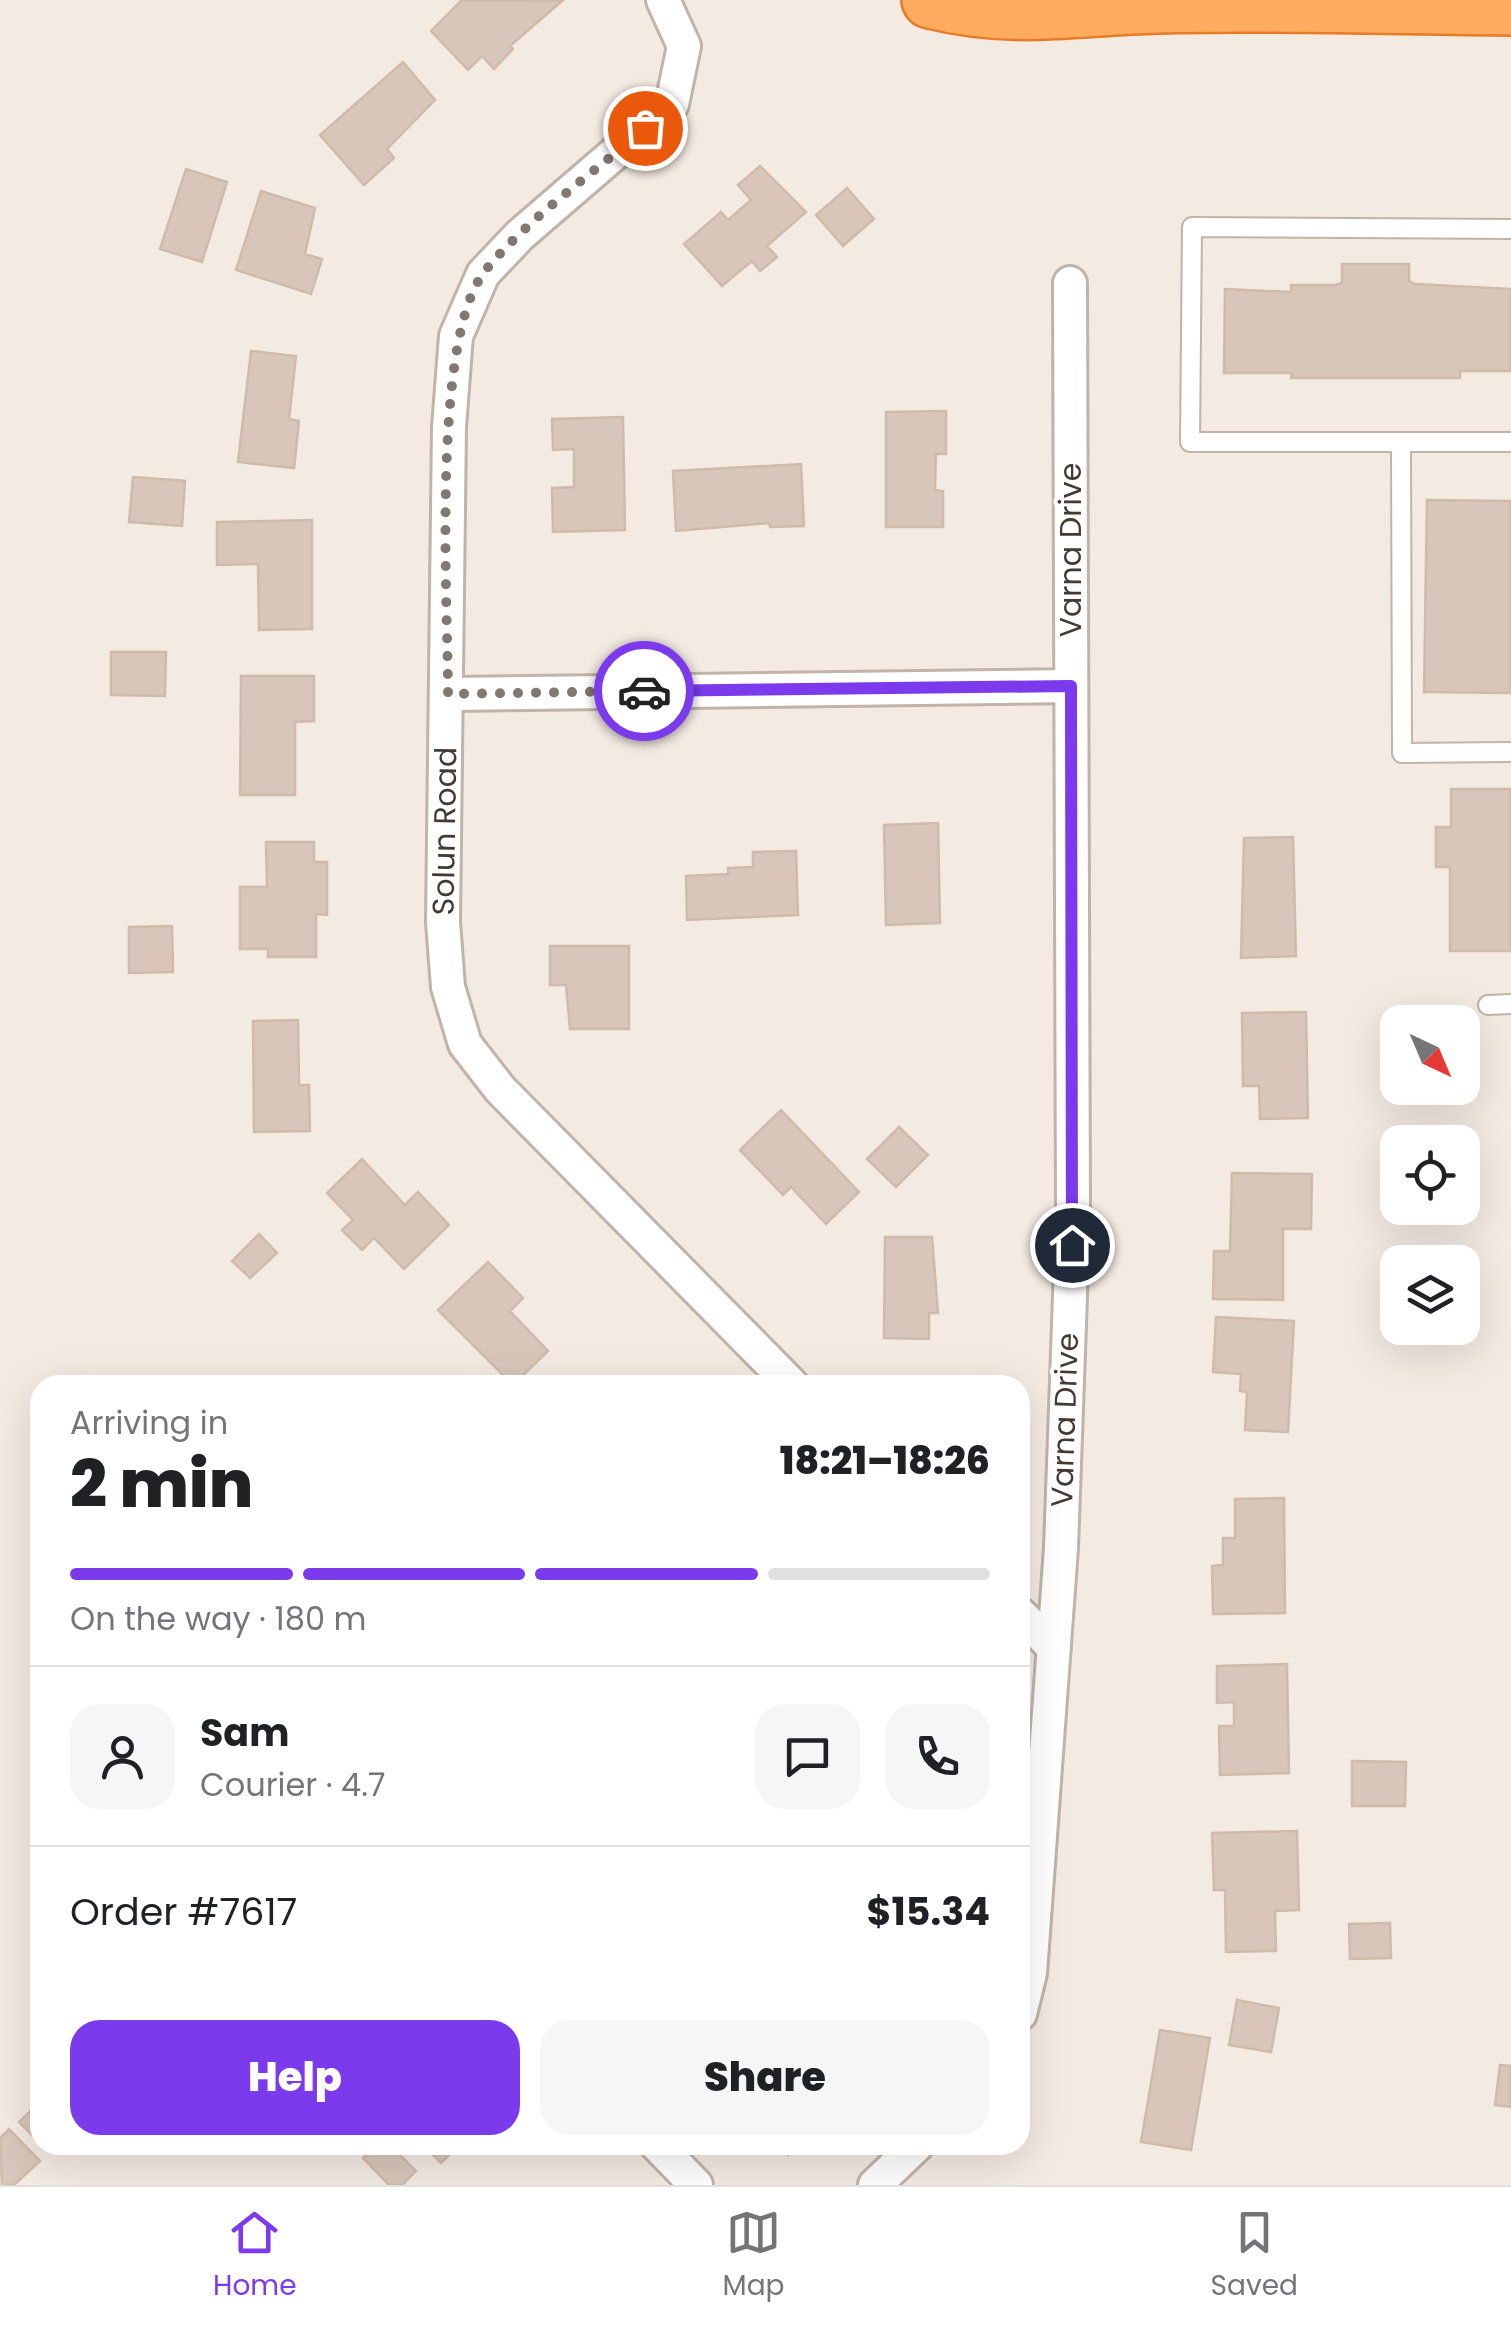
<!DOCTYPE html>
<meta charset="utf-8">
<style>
:root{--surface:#fff;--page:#f6f6f6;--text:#202124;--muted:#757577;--line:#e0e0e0;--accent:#7c3aed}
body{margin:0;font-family:Poppins,sans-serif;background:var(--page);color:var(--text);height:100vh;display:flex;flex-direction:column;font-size:38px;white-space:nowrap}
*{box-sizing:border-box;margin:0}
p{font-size:32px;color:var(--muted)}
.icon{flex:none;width:55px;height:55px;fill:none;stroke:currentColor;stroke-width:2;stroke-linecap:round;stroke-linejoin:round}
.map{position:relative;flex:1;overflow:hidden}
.panel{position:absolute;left:30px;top:1375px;width:1000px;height:780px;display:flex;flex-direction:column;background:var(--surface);border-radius:30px;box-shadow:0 10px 40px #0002}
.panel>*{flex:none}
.needle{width:65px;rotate:136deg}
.fabs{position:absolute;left:1380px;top:1005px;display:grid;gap:20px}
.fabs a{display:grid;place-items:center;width:100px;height:100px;border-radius:20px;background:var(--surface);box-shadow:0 10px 40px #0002;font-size:50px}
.pin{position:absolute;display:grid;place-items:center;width:85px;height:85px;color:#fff;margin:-42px;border:5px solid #fff;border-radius:50%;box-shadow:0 2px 10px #0007}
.courier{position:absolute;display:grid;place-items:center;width:100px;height:100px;margin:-50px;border:8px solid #7c3aed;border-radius:50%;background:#fff;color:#222;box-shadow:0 2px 12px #0007}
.headline em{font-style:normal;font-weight:800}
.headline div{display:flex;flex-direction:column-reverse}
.headline{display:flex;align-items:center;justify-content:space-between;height:170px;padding:0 40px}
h1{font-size:65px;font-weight:800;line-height:75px}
.bar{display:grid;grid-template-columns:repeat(4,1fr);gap:15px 10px;align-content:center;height:120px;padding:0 40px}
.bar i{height:12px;border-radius:8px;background:var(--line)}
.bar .current{background:var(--accent)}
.bar p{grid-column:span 4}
.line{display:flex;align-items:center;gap:25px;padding:0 40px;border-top:2px solid var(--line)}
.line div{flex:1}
.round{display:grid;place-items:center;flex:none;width:105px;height:105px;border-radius:30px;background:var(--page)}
.cta{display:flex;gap:20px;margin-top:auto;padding:20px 40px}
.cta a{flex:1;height:115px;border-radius:30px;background:var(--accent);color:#fff;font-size:40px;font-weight:800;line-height:115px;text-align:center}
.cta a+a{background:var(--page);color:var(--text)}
.dock{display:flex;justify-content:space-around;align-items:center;height:140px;border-top:2px solid var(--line);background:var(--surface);font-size:28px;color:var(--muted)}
.dock a{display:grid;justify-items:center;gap:5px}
.dock .current{color:var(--accent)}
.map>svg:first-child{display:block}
.building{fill:#d8c6ba;stroke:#d0baaa;stroke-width:2.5}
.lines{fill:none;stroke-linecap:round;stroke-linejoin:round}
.lane-casing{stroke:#c1b3a7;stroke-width:22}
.street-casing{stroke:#c1b3a7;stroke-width:38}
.highway-casing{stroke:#e87b26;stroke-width:60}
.lane{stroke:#fff;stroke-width:18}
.street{stroke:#fff;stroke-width:32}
.highway{stroke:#ffac61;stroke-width:55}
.done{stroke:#817870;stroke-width:10;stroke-dasharray:0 18}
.route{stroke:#7c3aed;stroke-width:12}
.labels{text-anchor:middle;stroke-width:8;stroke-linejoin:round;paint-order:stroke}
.street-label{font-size:30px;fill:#443a32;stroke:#fff}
</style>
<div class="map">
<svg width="1511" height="2185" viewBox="0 0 1511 2185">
<rect width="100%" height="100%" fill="#f3eae2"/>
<path class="building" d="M461,1V0L562,1L510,46L513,49L494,69L482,56L468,70L431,31Z
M403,62L435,100L387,149L394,158L364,185L320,135Z
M760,166L806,212L767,246L777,257L760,271L752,261L722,286L684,244L721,212L728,220L751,200L738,185Z
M186,169L227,182L202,262L160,249Z
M847,188L874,219L843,246L816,215Z
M261,191L315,208L305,254L322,259L311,294L236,270Z
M1342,264H1409V281L1415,284L1511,289V371H1460V378H1291L1292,373H1224L1225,289L1291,292V285H1335L1342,283Z
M251,351L296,356L289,419L299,421L294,468L238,462Z
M946,411V454H936L935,490L943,491V527H886V412Z
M623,417L625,530L553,532L552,488L574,487V449L553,450L552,419Z
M801,464L804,526L770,527L769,523L676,531L673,471Z
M133,477L185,481L182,526L129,522Z
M1427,500L1511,501V693L1424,692Z
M312,520V629L259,630L258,564L217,565V522Z
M111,652H166L165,696L111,695Z
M241,676H314V721L295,722V795H240Z
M1451,789H1511V951H1450V867H1436V827H1451Z
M938,823L940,923L886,925L884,825Z
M1293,837L1296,956L1241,958L1244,838Z
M266,842H314V862H327V915L316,914V957H268V949H240V887H267Z
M796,851L798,915L687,920L686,876L728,874V868L753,867V852Z
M172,926L173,972L129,973V927Z
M550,946H629V1029H570L566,985H550Z
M1306,1012L1308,1118L1260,1119L1259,1086H1243L1242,1013Z
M298,1020L299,1085H309L310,1131L254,1132L253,1021Z
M781,1110L859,1192L826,1224L791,1187L783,1195L740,1150Z
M899,1127L928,1155L896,1187L867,1159Z
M362,1159L405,1205L418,1192L449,1225L404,1269L374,1238L362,1250L342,1230L353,1220L327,1193Z
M1232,1173L1312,1174L1311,1229H1283V1300L1213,1299L1214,1251H1230Z
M259,1234L277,1253L250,1278L232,1261Z
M885,1237H932L938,1313H929V1339L884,1338Z
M488,1262L523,1298L510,1311L548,1351L513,1385L438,1310Z
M1216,1317L1294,1321L1288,1432L1245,1430L1247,1392L1240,1391L1241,1374L1213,1372Z
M1284,1498L1285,1613L1213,1614L1212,1566L1223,1565V1538H1235V1499Z
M1287,1664L1289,1773L1220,1775L1219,1726H1234V1702L1217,1703V1666Z
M1352,1761L1406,1762L1405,1806H1352Z
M1297,1831L1299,1910L1275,1911L1276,1951L1226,1952L1225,1890H1214L1212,1833Z
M1390,1923L1391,1958L1350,1959L1349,1924Z
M1237,2000L1279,2008L1271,2052L1229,2045Z
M1160,2030L1210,2038L1191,2150L1141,2142Z
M1500,2065L1511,2066V2107L1495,2105Z
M40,2102V2143L19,2122Z
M9,2129L40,2161L14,2185H2L0,2138Z
M376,2145H390L416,2171L402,2185H389L363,2158Z
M423,2145H459L441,2163Z
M779,2145H799L788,2155Z"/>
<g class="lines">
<defs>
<path id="lane" d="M1511,229L1192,227L1190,442H1511
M1401,444L1402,753L1511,752
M1488,1005L1511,1004"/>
<path id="street" d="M663,0L684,46L672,104L520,235L483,274L456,336L449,427L443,922L448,987L465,1044L500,1089L792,1385
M448,694L1071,686
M1020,1614L1054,1648
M1020,2014L1030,1973L1061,1548L1073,1212L1070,283
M657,2145L696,2185
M875,2185L917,2145"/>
<path id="highway" d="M930,0C1015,21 1074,7 1158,5C1275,2 1394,6 1511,7"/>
</defs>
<use href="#lane" class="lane-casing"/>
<use href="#street" class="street-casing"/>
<use href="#highway" class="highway-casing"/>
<use href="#lane" class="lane"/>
<use href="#street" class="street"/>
<use href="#highway" class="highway"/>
</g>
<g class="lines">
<path class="done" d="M644,691L448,694C448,601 431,339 485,271C529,217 593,174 645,128"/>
<path class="route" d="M644,691L1071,686L1072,1245"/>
</g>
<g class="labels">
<g class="street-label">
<text transform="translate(1071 550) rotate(-90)" y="10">Varna Drive</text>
<text transform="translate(445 831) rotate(-89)" y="10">Solun Road</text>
<text transform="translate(1065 1420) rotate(-88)" y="10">Varna Drive</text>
</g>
</g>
</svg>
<div class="fabs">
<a><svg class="needle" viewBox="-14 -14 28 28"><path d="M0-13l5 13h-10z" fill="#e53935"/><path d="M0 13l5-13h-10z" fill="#757577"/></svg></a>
<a><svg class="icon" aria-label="locate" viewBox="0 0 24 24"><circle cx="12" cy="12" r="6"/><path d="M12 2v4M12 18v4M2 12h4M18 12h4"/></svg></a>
<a><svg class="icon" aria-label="layers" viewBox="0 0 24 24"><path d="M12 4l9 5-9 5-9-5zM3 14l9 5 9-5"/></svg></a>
</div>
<div class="pin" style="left:645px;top:128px;background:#ea580c"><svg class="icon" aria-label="bag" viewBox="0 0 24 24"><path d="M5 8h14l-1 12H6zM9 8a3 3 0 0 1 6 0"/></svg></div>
<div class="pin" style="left:1072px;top:1245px;background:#1f2937"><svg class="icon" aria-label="home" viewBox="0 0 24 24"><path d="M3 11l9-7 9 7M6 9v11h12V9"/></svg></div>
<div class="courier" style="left:644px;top:691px"><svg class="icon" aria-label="car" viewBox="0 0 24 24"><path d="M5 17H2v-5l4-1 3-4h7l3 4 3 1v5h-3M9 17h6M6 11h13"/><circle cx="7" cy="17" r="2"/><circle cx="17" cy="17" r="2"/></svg></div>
<section class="panel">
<div class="headline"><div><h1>2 min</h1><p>Arriving in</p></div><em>18:21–18:26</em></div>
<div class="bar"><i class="current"></i><i class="current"></i><i class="current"></i><i></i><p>On the way · 180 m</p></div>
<div class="line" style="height:180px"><a class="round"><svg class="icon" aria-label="person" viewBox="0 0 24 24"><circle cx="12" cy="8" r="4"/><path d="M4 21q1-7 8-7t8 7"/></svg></a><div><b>Sam</b><p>Courier · 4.7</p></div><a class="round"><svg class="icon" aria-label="chat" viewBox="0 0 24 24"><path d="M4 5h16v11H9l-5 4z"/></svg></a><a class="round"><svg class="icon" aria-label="phone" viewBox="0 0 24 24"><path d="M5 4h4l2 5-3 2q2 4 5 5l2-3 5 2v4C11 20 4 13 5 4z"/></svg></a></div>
<div class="line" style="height:130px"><div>Order #7617</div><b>$15.34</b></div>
<div class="cta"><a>Help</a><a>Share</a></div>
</section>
</div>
<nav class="dock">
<a class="current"><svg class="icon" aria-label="home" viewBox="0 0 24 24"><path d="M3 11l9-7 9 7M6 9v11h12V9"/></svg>Home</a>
<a><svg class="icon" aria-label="map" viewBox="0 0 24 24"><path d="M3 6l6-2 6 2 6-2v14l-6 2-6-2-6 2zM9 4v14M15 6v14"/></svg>Map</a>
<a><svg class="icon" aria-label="saved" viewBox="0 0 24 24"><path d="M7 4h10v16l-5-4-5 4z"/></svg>Saved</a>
</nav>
